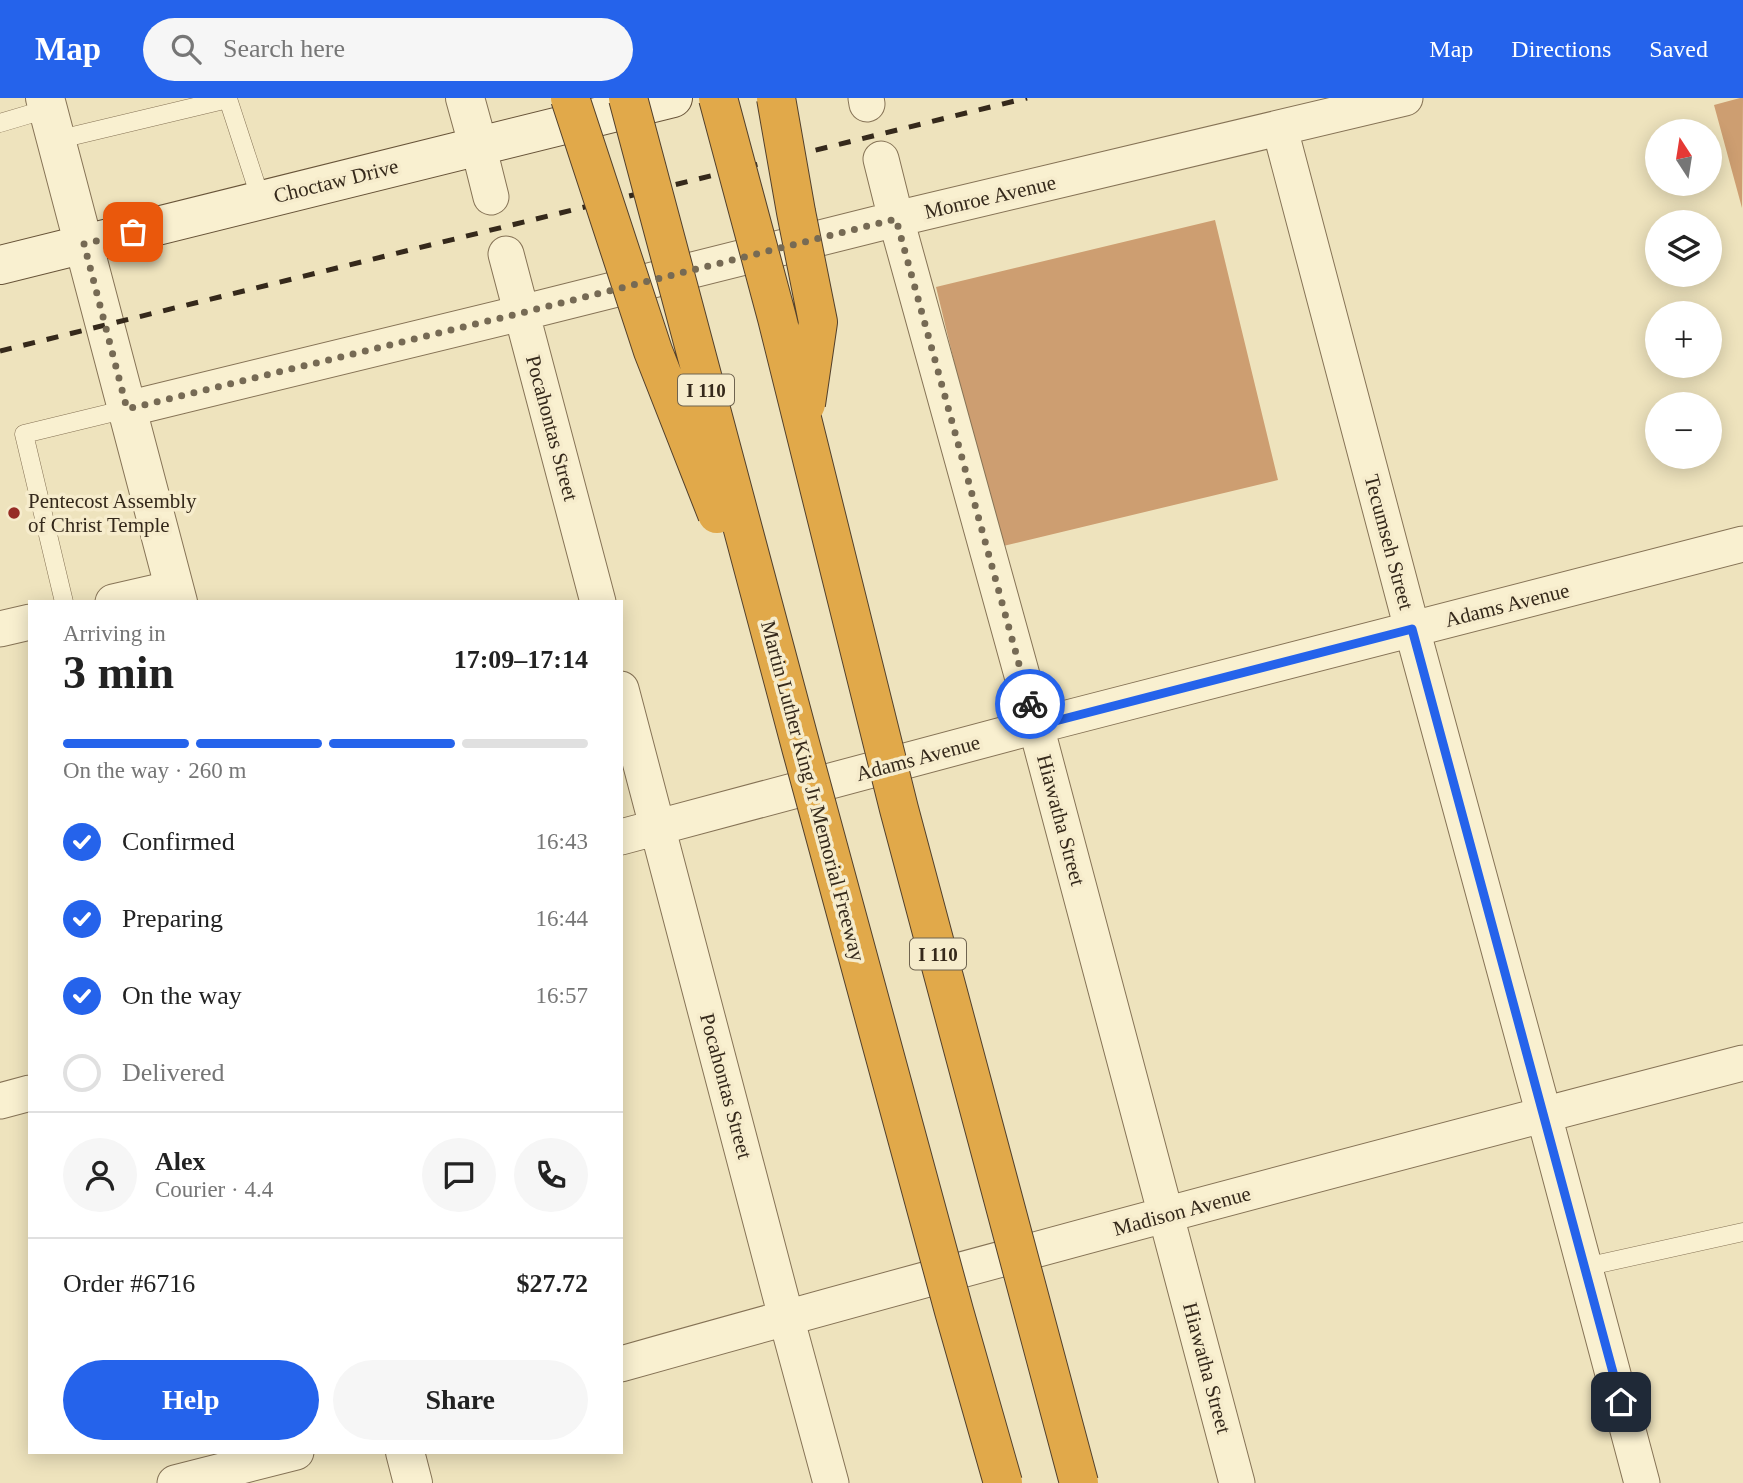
<!DOCTYPE html>
<meta charset="utf-8">
<style>
:root{--surface:#fff;--page:#f6f6f6;--text:#222;--muted:#767676;--line:#e0e0e0;--accent:#2563eb}
body{margin:0;font-family:"Times New Roman",serif;background:var(--page);color:var(--text);height:100vh;display:flex;flex-direction:column;font-size:26px;white-space:nowrap}
*{box-sizing:border-box;margin:0}
p{font-size:23px;color:var(--muted)}
.icon{flex:none;width:38px;height:38px;fill:none;stroke:currentColor;stroke-width:2;stroke-linecap:round;stroke-linejoin:round}
.map{position:relative;flex:1;overflow:hidden}
.details{position:absolute;left:28px;top:502px;width:595px;height:854px;display:flex;flex-direction:column;background:var(--surface);border-radius:0px;box-shadow:0 4px 18px #0003}
.details>*{flex:none}
.needle{width:46px;rotate:348deg}
.tools{position:absolute;left:1645px;top:21px;display:grid;gap:14px}
.tools a{display:grid;place-items:center;width:77px;height:77px;border-radius:50%;background:var(--surface);box-shadow:0 4px 18px #0003;font-size:35px}
.pin{position:absolute;display:grid;place-items:center;width:60px;height:60px;color:#fff;margin:-30px;border-radius:14px;box-shadow:0 4px 10px #0006}
.courier{position:absolute;display:grid;place-items:center;width:70px;height:70px;margin:-35px;border:5px solid #2563eb;border-radius:50%;background:#fff;color:#222;box-shadow:0 2px 9px #0007}
.head em{font-style:normal;font-weight:700}
.head div{display:flex;flex-direction:column-reverse}
.head{display:flex;align-items:center;justify-content:space-between;height:119px;padding:0 35px}
h1{font-size:46px;font-weight:700;line-height:52px}
.bar{display:grid;grid-template-columns:repeat(4,1fr);gap:10px 7px;align-content:center;height:84px;padding:0 35px}
.bar i{height:9px;border-radius:5px;background:var(--line)}
.bar .current{background:var(--accent)}
.bar p{grid-column:span 4}
.line{display:flex;align-items:center;gap:18px;padding:0 35px;border-top:2px solid var(--line)}
.line div{flex:1}
.round{display:grid;place-items:center;flex:none;width:74px;height:74px;border-radius:37px;background:var(--page)}
ol{padding:0 35px;list-style:none}
li{display:flex;align-items:center;gap:21px;height:77px}
li p{margin-inline-start:auto}
li .icon{padding:7px;border-radius:50%;background:var(--accent);color:#fff;stroke-width:4}
li:last-child{color:var(--muted)}
li i{width:38px;height:38px;border:4px solid var(--line);border-radius:50%}
.button{display:flex;gap:14px;margin-top:auto;padding:14px 35px}
.button a{flex:1;height:80px;border-radius:42px;background:var(--accent);color:#fff;font-size:28px;font-weight:700;line-height:80px;text-align:center}
.button a+a{background:var(--page);color:var(--text)}
header{display:flex;align-items:center;gap:42px;box-sizing:border-box;height:98px;padding:0 35px;background:var(--accent);color:#fff}
header strong{font-size:33px}
nav{display:flex;gap:38px;margin-inline-start:auto;font-size:24px}
.search{width:490px;height:63px;background:var(--page);display:flex;align-items:center;gap:18px;box-sizing:border-box;padding:0 24px;border-radius:38px;color:var(--muted);font-size:26px}
.map>svg:first-child{display:block}
.building{fill:#cd9e71}
.lines{fill:none;stroke-linecap:round;stroke-linejoin:round}
.service-casing{stroke:#867356;stroke-width:19}
.minor-casing{stroke:#867356;stroke-width:37}
.tertiary-casing{stroke:#867356;stroke-width:40}
.secondary-casing{stroke:#685439;stroke-width:40}
.service{stroke:#f9f0d0;stroke-width:18}
.minor{stroke:#f9f0d0;stroke-width:35}
.tertiary{stroke:#f9f0d0;stroke-width:38}
.secondary{stroke:#f9f0d0;stroke-width:38}
.rail{stroke:#35291b;stroke-width:5;stroke-dasharray:12 12;stroke-linecap:butt}
.motorway-bridge-casing{stroke:#53402b;stroke-width:40;stroke-linecap:butt}
.motorway-bridge{stroke:#e1a94a;stroke-width:38}
.done{stroke:#766a54;stroke-width:7;stroke-dasharray:0 12.6}
.route{stroke:#2563eb;stroke-width:9}
.poi-dot{fill:#962c25;stroke:#f6eccc;stroke-width:2.5}
.labels{text-anchor:middle;stroke-width:7;stroke-linejoin:round;paint-order:stroke}
.shield{fill:#f6eccc;stroke:#6f6450;stroke-width:2}
.shield-label{font-size:19px;font-weight:bold;fill:#35291b}
.street-label{font-size:21px;fill:#35291b;stroke:#f6eccc}
.poi-label{font-size:21px;fill:#35291b;stroke:#f6eccc;text-anchor:start}
</style>
<header>
<strong>Map</strong>
<div class="search"><svg class="icon" aria-label="search" viewBox="0 0 24 24"><circle cx="10" cy="10" r="6"/><path d="M15 15l6 6"/></svg>Search here</div>
<nav><a>Map</a><a>Directions</a><a>Saved</a></nav>
</header>
<div class="map">
<svg width="1743" height="1385" viewBox="0 0 1743 1385">
<rect width="100%" height="100%" fill="#eee3bd"/>
<path class="building" d="M1740,0H1743L1742,110L1714,7Z
M1215,122L1278,382L999,449L936,189Z"/>
<g class="lines">
<defs>
<path id="service" d="M0,25L47,11
M56,42L228,1L261,102
M64,504L24,336L127,311
M1585,1169L1743,1134"/>
<path id="minor" d="M866,0L867,6
M1280,31L1412,531L1544,1017L1642,1385
M478,47L491,99
M881,61L896,121L1036,628L1237,1385
M506,156L598,504
M127,311L521,215L896,121L1405,0
M113,504L174,490
M0,531L30,524
M621,591L786,1219L831,1385
M621,739L1036,628L1743,446
M0,1003L30,995
M621,1266C994,1161 1368,1062 1743,965
M175,1385L296,1354"/>
<path id="tertiary" d="M45,0L178,504
M465,0L478,47
M405,1354L413,1385"/>
<path id="secondary" d="M0,167L673,0"/>
</defs>
<use href="#service" class="service-casing"/>
<use href="#minor" class="minor-casing"/>
<use href="#tertiary" class="tertiary-casing"/>
<use href="#secondary" class="secondary-casing"/>
<use href="#service" class="service"/>
<use href="#minor" class="minor"/>
<use href="#tertiary" class="tertiary"/>
<use href="#secondary" class="secondary"/>
<path class="rail" d="M0,253L1027,0"/>
<defs>
<path id="motorway-bridge" d="M570,0L653,253L717,416
M628,0L801,649L954,1213L1003,1385
M718,0L777,220L899,711L1079,1385
M776,0L796,114L818,224L806,306"/>
</defs>
<use href="#motorway-bridge" class="motorway-bridge-casing"/>
<use href="#motorway-bridge" class="motorway-bridge"/>
</g>
<g class="lines">
<path class="done" d="M133,134L84,146L127,311L521,215L896,121L1030,606"/>
<path class="route" d="M1030,606L1036,628L1412,531L1621,1304"/>
</g>
<circle class="poi-dot" cx="14" cy="415" r="7"/>
<g class="labels">
<g class="shield">
<rect x="678" y="276.5" width="56" height="31" rx="5"/>
<rect x="910" y="840.5" width="56" height="31" rx="5"/>
</g>
<g class="shield-label">
<text x="706" y="299">I 110</text>
<text x="938" y="863">I 110</text>
</g>
<g class="street-label">
<text transform="translate(336 83) rotate(-14)" y="7">Choctaw Drive</text>
<text transform="translate(990 99) rotate(-13)" y="7">Monroe Avenue</text>
<text transform="translate(552 330) rotate(75)" y="7">Pocahontas Street</text>
<text transform="translate(1389 444) rotate(75)" y="7">Tecumseh Street</text>
<text transform="translate(1507 507) rotate(-14)" y="7">Adams Avenue</text>
<text transform="translate(918 660) rotate(-15)" y="7">Adams Avenue</text>
<text transform="translate(813 693) rotate(75)" y="7">Martin Luther King Jr Memorial Freeway</text>
<text transform="translate(1061 722) rotate(75)" y="7">Hiawatha Street</text>
<text transform="translate(726 988) rotate(75)" y="7">Pocahontas Street</text>
<text transform="translate(1182 1113) rotate(-15)" y="7">Madison Avenue</text>
<text transform="translate(1207 1270) rotate(75)" y="7">Hiawatha Street</text>
</g>
<g class="poi-label">
<text x="28" y="410">Pentecost Assembly<tspan x="28" dy="24">of Christ Temple</tspan></text>
</g>
</g>
</svg>
<div class="tools">
<a><svg class="needle" viewBox="-14 -14 28 28"><path d="M0-13l5 13h-10z" fill="#e53935"/><path d="M0 13l5-13h-10z" fill="#767676"/></svg></a>
<a><svg class="icon" aria-label="layers" viewBox="0 0 24 24"><path d="M12 4l9 5-9 5-9-5zM3 14l9 5 9-5"/></svg></a>
<a>+</a>
<a>−</a>
</div>
<div class="pin" style="left:133px;top:134px;background:#ea580c"><svg class="icon" aria-label="bag" viewBox="0 0 24 24"><path d="M5 8h14l-1 12H6zM9 8a3 3 0 0 1 6 0"/></svg></div>
<div class="pin" style="left:1621px;top:1304px;background:#1f2937"><svg class="icon" aria-label="home" viewBox="0 0 24 24"><path d="M3 11l9-7 9 7M6 9v11h12V9"/></svg></div>
<div class="courier" style="left:1030px;top:606px"><svg class="icon" aria-label="bike" viewBox="0 0 24 24"><circle cx="6" cy="16" r="4"/><circle cx="18" cy="16" r="4"/><path d="M6 16l4-8h5l3 8M10 8l3 8H6M13 5h3"/></svg></div>
<section class="details">
<div class="head"><div><h1>3 min</h1><p>Arriving in</p></div><em>17:09–17:14</em></div>
<div class="bar"><i class="current"></i><i class="current"></i><i class="current"></i><i></i><p>On the way · 260 m</p></div>
<ol>
<li><svg class="icon" aria-label="check" viewBox="0 0 24 24"><path d="M5 12l5 5 9-10"/></svg>Confirmed<p>16:43</p></li>
<li><svg class="icon" aria-label="check" viewBox="0 0 24 24"><path d="M5 12l5 5 9-10"/></svg>Preparing<p>16:44</p></li>
<li><svg class="icon" aria-label="check" viewBox="0 0 24 24"><path d="M5 12l5 5 9-10"/></svg>On the way<p>16:57</p></li>
<li><i></i>Delivered</li>
</ol>
<div class="line" style="height:126px"><a class="round"><svg class="icon" aria-label="person" viewBox="0 0 24 24"><circle cx="12" cy="8" r="4"/><path d="M4 21q1-7 8-7t8 7"/></svg></a><div><b>Alex</b><p>Courier · 4.4</p></div><a class="round"><svg class="icon" aria-label="chat" viewBox="0 0 24 24"><path d="M4 5h16v11H9l-5 4z"/></svg></a><a class="round"><svg class="icon" aria-label="phone" viewBox="0 0 24 24"><path d="M5 4h4l2 5-3 2q2 4 5 5l2-3 5 2v4C11 20 4 13 5 4z"/></svg></a></div>
<div class="line" style="height:91px"><div>Order #6716</div><b>$27.72</b></div>
<div class="button"><a>Help</a><a>Share</a></div>
</section>
</div>
